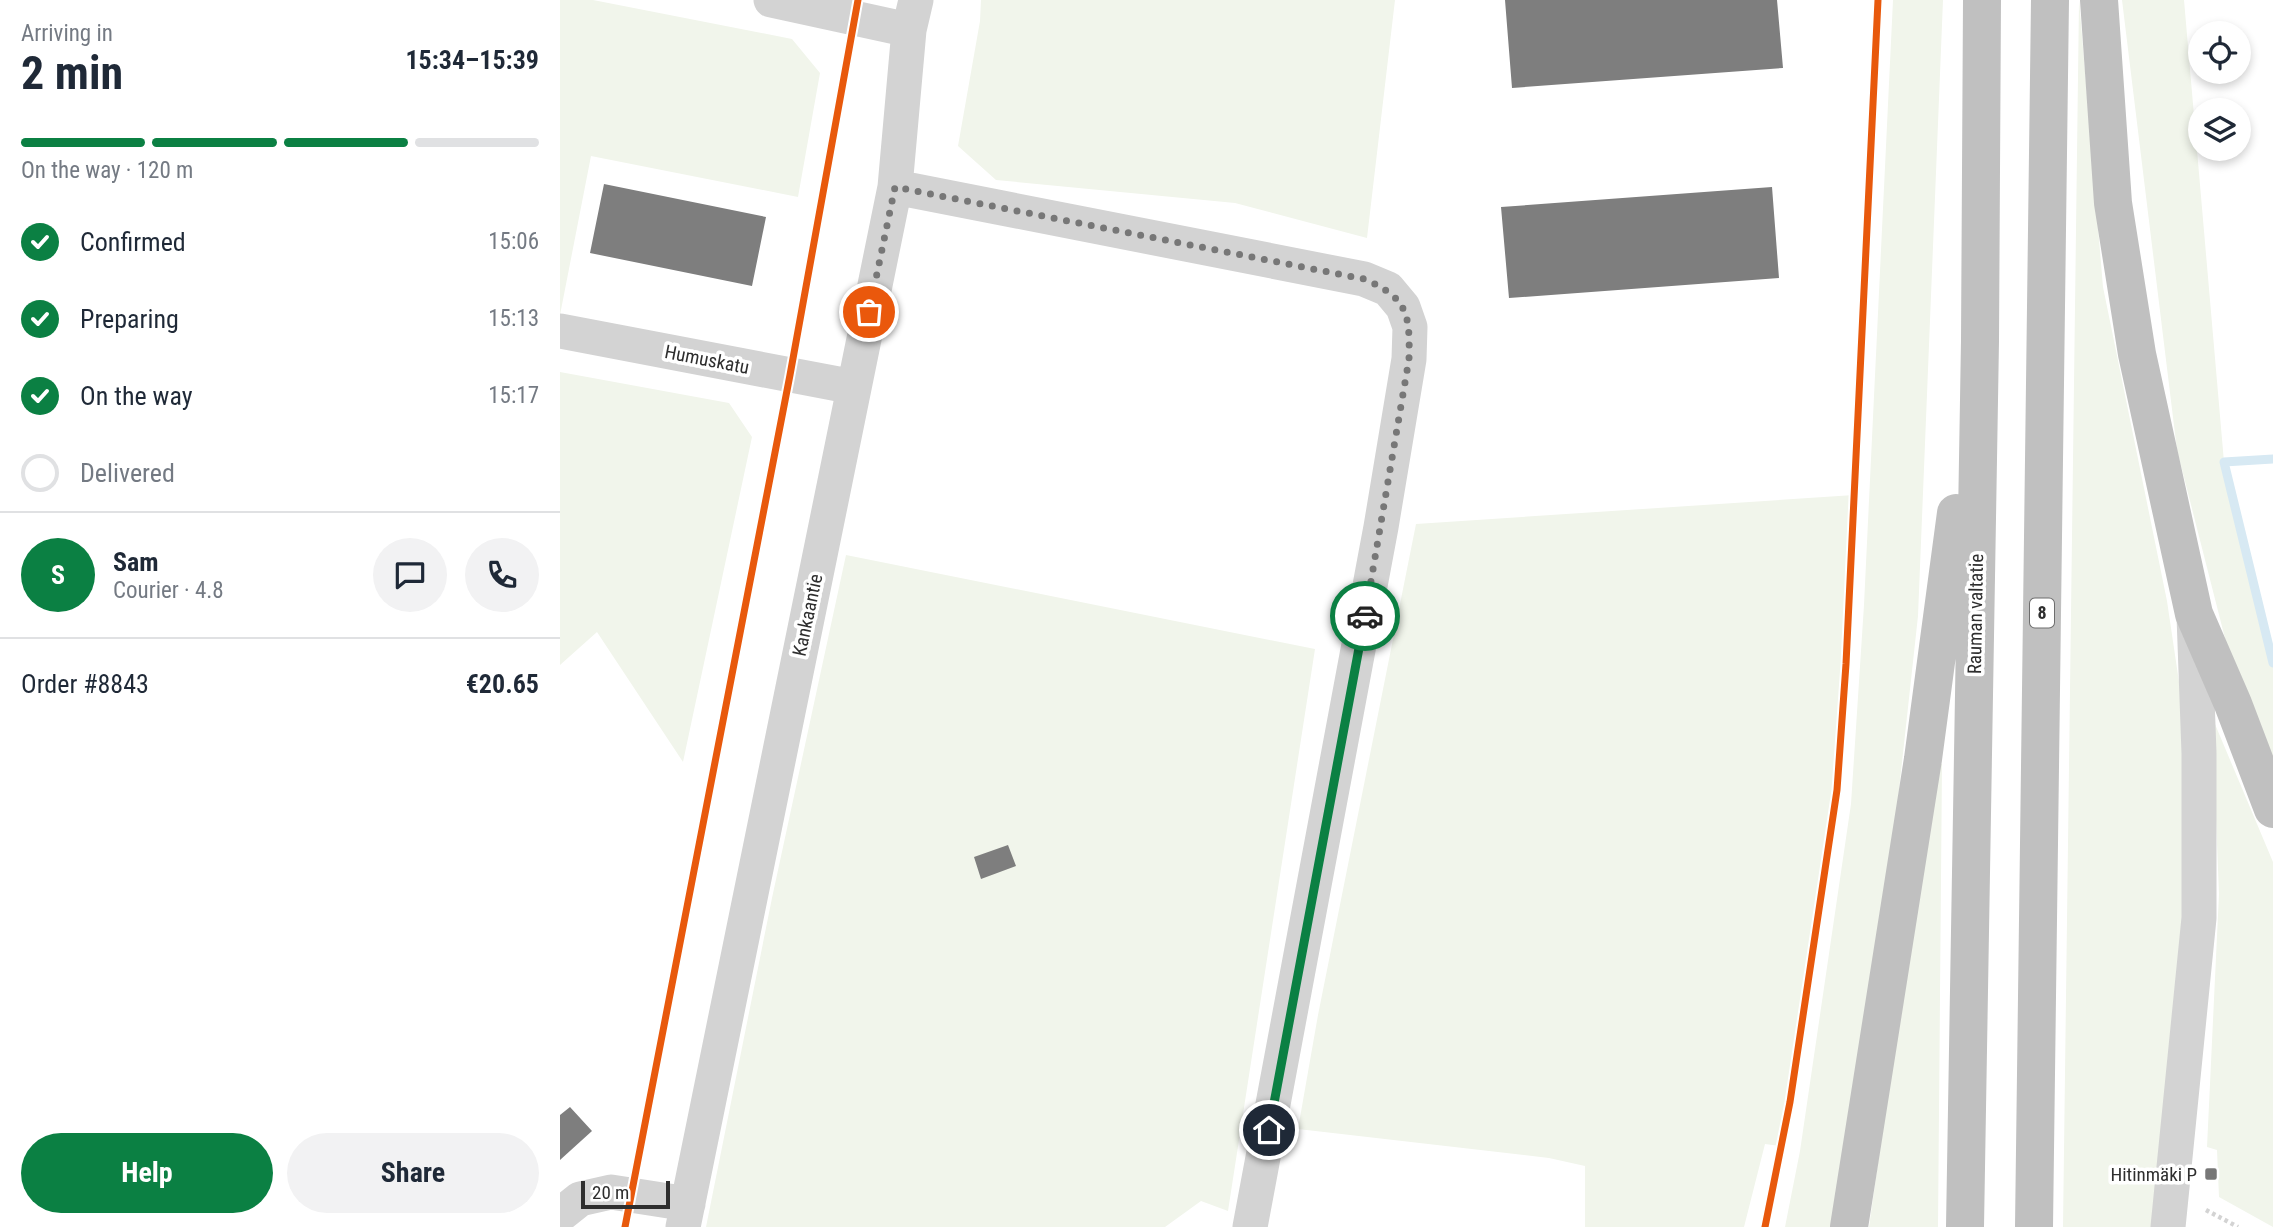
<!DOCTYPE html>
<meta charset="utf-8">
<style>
:root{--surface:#fff;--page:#f2f2f3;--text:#1f2937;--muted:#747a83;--line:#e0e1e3;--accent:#0b8043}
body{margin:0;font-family:"Roboto Condensed",sans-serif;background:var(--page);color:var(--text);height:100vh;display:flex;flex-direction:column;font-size:26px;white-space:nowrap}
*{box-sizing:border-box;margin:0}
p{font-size:23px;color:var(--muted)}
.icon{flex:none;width:38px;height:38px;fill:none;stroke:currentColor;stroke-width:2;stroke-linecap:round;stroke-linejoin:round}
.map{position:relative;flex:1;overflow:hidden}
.details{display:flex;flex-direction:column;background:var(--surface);width:560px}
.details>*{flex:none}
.tools{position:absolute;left:1628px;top:21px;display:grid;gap:14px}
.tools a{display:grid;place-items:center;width:63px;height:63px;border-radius:50%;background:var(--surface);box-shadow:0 4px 10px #0003;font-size:35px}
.scale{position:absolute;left:21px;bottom:18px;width:89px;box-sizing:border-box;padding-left:7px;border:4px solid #2e2e2e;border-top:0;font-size:19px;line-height:24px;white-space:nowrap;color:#2e2e2e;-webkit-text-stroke:5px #fff;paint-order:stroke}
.pin{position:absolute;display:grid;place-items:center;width:60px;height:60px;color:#fff;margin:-30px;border:4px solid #fff;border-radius:50%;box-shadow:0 2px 7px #0007}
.courier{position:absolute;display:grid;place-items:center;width:70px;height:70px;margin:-35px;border:5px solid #0b8043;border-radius:50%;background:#fff;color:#222;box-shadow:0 2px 9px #0007}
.head em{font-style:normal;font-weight:700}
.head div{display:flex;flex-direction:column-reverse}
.head{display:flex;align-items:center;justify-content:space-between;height:119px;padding:0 21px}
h1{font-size:46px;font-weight:700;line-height:52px}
.bar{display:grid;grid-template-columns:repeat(4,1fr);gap:10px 7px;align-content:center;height:84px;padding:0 21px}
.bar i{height:9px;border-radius:5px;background:var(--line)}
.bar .on{background:var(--accent)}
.bar p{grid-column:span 4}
.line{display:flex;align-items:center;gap:18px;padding:0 21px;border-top:2px solid var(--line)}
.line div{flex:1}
.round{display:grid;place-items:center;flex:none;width:74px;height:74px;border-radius:37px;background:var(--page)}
ol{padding:0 21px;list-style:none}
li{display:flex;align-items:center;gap:21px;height:77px}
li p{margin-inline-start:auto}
li .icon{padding:7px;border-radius:50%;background:var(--accent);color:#fff;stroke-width:4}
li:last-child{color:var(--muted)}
li i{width:38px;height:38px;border:4px solid var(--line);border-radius:50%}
.cta{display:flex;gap:14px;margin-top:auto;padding:14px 21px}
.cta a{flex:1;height:80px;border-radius:42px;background:var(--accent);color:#fff;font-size:28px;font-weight:700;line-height:80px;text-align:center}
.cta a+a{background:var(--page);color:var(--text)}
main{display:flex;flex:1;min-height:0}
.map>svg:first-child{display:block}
.green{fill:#f1f5eb}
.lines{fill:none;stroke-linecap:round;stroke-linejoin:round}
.stream{stroke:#d7e9f3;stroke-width:9}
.building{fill:#7e7e7e}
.path{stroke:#d3d3d3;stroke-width:4.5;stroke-dasharray:3.5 3.5;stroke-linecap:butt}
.minor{stroke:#d3d3d3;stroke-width:35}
.highway{stroke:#c0c0c0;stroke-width:38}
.cycleway-casing{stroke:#fff;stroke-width:11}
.cycleway{stroke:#e8590c;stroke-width:7}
.done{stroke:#777;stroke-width:7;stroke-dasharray:0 12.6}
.route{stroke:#0b8043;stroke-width:9}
.poi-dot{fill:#777;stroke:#fff;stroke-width:2.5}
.labels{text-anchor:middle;stroke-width:7;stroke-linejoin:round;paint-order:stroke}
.shield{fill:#fff;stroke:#6d6d6d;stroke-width:2}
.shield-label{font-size:18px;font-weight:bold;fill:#2e2e2e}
.street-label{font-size:19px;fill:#2e2e2e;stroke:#fff}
.poi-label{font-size:19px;fill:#2e2e2e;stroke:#fff;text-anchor:end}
</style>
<main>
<section class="details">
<div class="head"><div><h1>2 min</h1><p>Arriving in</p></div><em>15:34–15:39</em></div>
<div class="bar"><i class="on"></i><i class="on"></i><i class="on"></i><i></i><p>On the way · 120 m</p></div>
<ol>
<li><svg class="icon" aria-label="check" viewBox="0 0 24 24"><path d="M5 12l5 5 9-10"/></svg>Confirmed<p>15:06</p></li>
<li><svg class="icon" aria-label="check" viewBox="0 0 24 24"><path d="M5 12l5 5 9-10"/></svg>Preparing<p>15:13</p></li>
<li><svg class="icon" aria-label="check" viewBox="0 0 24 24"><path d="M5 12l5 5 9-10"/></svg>On the way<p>15:17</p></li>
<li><i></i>Delivered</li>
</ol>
<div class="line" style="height:126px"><b class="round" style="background:var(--accent);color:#fff">S</b><div><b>Sam</b><p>Courier · 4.8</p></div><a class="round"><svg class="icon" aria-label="chat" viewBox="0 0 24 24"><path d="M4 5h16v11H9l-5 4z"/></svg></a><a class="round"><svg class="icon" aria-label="phone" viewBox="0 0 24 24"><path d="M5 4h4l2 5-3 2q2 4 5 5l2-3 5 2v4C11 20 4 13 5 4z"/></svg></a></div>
<div class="line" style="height:91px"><div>Order #8843</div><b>€20.65</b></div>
<div class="cta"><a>Help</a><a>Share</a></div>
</section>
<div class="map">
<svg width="1713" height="1227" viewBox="0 0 1713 1227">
<rect width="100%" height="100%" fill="#fff"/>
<path class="green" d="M0,0H33L232,39L260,73L238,197L31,156L0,315Z
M421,0H835L807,238L675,203L436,180L398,146L420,21Z
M1333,0H1383L1358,616L1336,817L1274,1227H1225L1240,1151L1291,804L1304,605Z
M1519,0L1543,287L1607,601L1623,709L1622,922L1592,1227H1503Z
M1562,0H1624L1664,462L1713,646V758L1668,650L1617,450Z
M0,372L169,403L192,437L123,762L37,632L0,665Z
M1294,495L1289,604L1261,915L1221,1146L1205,1144L1184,1227H1025V1166L989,1158L738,1129L758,1015L856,524Z
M286,555L755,649L668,1211L641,1201L605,1227H146L212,898Z
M1652,717L1713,862V1227L1659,1197L1657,1150L1647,1147L1659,894Z
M1374,763L1382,764L1378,1227H1309Z"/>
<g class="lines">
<path class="stream" d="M1713,459L1664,462L1713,663"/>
</g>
<path class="building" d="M945,0H1217L1223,68L952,88Z
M44,184L206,217L192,286L30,253Z
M1212,187L1219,278L949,298L941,207Z
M448,845L456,866L421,879L414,857Z
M10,1107L32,1131L0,1160V1115Z"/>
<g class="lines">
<path class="path" d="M1646,1210L1678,1227"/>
<path class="minor" d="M211,0L349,30
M335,187L804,279L828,289L843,307L850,327L849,359L821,527L690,1227
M0,331L294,387
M0,1215L20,1199L51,1192L128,1204
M123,1227L335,187L349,30L356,0
M1608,1227L1639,918V753L1634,616"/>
<path class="highway" d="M1539,0L1553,203L1577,354L1634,614L1673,704L1713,809
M1289,1227L1363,759L1396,513
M1405,1227L1420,341L1422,0
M1474,1227L1490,0"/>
<defs>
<path id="cycleway" d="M65,1227L230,375L298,0
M1205,1227L1230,1102L1277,790L1286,664L1318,0"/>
</defs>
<use href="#cycleway" class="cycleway-casing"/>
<use href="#cycleway" class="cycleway"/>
</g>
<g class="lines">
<path class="done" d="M309,312L335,187L804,279C848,298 850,314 849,359L805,616"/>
<path class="route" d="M709,1130L805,616"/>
</g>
<rect class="poi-dot" x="1644" y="1167" width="14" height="14" rx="3.5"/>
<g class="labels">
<rect class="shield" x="1470" y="598.5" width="24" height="29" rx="5"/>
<g class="shield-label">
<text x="1482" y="619">8</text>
</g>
<g class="street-label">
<text transform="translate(147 359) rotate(11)" y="7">Humuskatu</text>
<text transform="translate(1415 614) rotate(-89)" y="7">Rauman valtatie</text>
<text transform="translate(247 615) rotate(-78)" y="7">Kankaantie</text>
</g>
<g class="poi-label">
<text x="1637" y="1181">Hitinmäki P</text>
</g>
</g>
</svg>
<div class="tools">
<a><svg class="icon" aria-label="locate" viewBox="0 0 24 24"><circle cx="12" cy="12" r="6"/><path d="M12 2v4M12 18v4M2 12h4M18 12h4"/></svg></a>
<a><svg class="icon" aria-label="layers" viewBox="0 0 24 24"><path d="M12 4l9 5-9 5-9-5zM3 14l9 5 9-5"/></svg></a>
</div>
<div class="scale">20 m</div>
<div class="pin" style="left:309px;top:312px;background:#ea580c"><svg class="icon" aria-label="bag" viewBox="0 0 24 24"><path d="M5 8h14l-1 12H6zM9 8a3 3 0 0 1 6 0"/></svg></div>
<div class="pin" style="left:709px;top:1130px;background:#1f2937"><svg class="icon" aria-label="home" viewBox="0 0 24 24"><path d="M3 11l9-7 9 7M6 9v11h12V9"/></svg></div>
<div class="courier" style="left:805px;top:616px"><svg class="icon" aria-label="car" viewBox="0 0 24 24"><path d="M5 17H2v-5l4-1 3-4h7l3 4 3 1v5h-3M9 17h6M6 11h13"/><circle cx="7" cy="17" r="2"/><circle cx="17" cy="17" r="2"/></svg></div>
</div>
</main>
